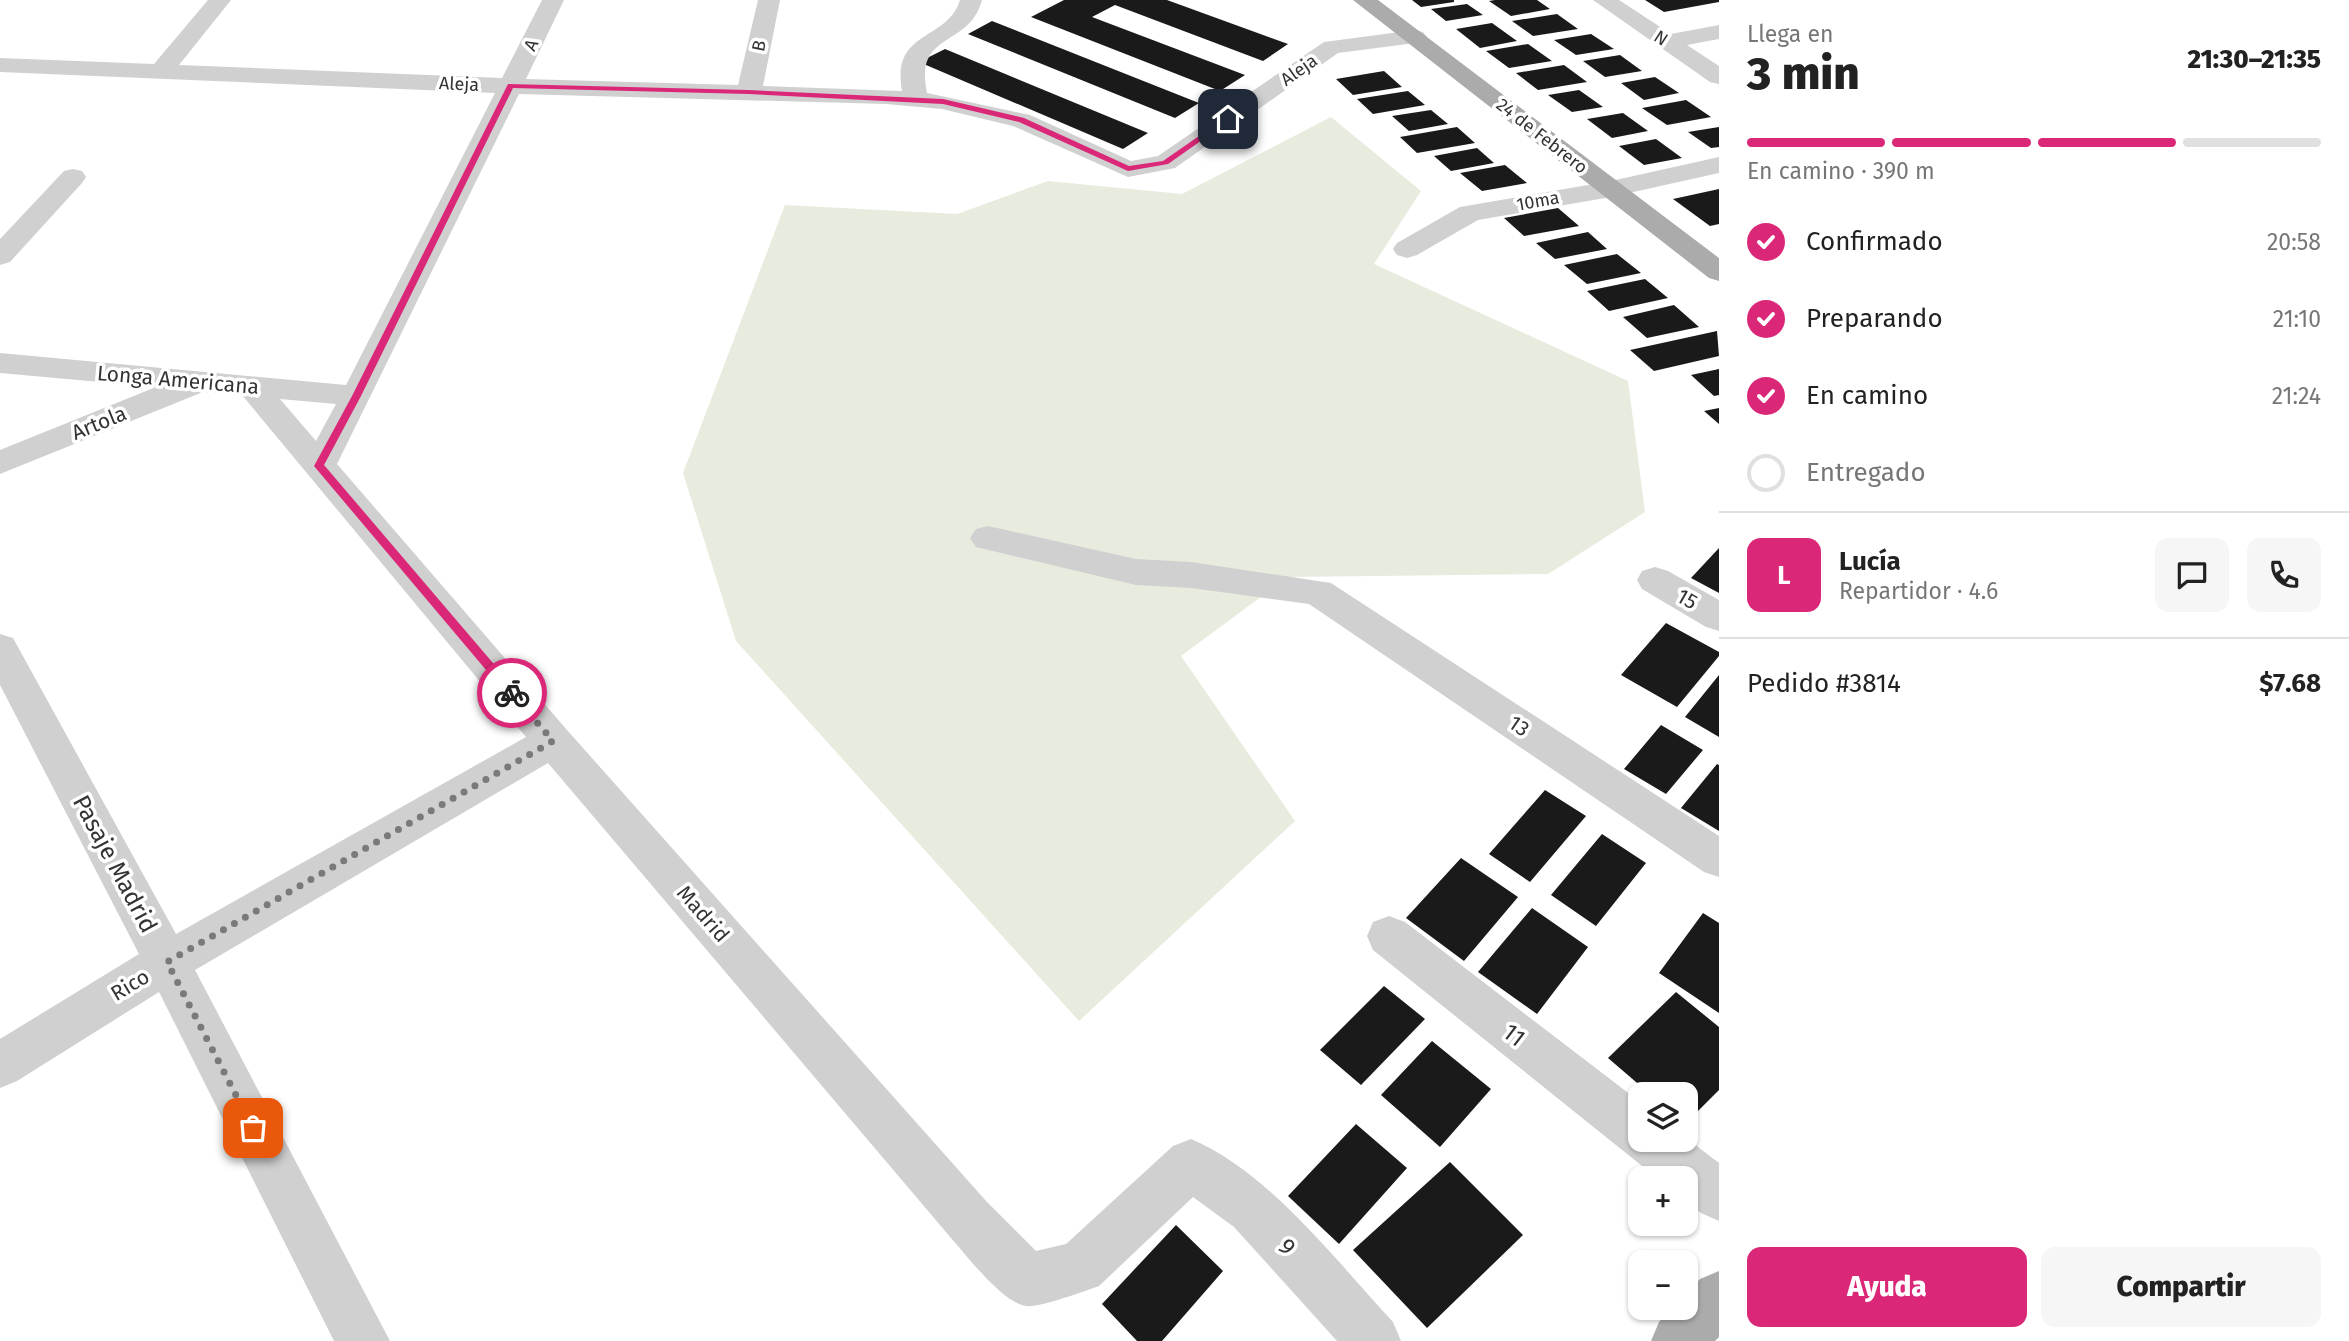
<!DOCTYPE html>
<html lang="es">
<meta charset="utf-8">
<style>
:root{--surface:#fff;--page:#f6f6f6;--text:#222;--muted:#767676;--line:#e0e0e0;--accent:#db2777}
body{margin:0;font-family:"Fira Sans",sans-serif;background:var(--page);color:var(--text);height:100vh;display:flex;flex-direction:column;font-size:26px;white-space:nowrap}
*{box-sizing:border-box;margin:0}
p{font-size:23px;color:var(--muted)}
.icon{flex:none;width:38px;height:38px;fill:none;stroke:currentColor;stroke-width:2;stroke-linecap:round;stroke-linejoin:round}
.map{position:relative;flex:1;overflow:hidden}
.details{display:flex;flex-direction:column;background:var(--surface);width:630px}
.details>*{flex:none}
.buttons{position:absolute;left:1628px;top:1082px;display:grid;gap:14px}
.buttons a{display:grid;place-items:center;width:70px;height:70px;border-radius:14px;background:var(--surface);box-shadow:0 2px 5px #0004;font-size:35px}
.pin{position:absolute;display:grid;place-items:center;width:60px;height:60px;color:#fff;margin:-30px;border-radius:14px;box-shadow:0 4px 10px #0006}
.courier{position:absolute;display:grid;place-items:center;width:70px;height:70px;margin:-35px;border:5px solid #db2777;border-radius:50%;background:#fff;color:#222;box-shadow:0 2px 9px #0007}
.headline em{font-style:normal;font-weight:800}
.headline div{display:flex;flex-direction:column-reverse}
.headline{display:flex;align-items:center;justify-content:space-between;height:119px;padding:0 28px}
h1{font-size:46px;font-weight:800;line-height:52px}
.bar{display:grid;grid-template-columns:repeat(4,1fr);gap:10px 7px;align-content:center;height:84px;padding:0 28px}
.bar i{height:9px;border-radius:5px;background:var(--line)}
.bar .active{background:var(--accent)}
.bar p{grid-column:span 4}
.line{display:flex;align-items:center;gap:18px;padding:0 28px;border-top:2px solid var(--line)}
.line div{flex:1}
.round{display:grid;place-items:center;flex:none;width:74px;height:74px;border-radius:14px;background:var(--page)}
ol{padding:0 28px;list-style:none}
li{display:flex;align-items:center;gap:21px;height:77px}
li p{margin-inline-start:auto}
li .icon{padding:7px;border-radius:50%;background:var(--accent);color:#fff;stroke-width:4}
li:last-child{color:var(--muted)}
li i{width:38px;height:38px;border:4px solid var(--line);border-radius:50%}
.button{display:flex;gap:14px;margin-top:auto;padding:14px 28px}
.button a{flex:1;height:80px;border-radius:14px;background:var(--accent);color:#fff;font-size:28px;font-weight:800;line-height:80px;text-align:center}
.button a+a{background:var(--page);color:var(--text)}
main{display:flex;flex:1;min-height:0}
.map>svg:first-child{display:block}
.green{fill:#e7ecde}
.building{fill:#1a1a1a}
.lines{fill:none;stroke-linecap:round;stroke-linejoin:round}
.minor{fill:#d0d0d0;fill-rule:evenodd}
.major{fill:#ababab;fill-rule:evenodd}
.route{fill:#db2777}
.done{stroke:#7a7a7a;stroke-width:7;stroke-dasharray:0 12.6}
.labels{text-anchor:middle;stroke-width:7;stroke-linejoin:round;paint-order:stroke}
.far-street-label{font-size:18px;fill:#333;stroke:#fff}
.street-label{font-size:21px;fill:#333;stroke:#fff}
.near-street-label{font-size:24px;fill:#333;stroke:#fff}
</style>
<main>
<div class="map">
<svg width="1719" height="1341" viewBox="0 0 1719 1341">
<rect width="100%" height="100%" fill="#fff"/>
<path class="green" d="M1331,117L1421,191L1374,264L1628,381L1645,512L1548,574L1288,577L1181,656L1295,821L1079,1021L736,641L683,473L785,205L957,214L1048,181L1182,194Z"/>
<path class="building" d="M1064,0H1167L1288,44L1263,61L1115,5L1092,17L1245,75L1220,91L1031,17Z
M1412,0H1454V2L1421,7Z
M1495,0H1537L1550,9L1511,16L1489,1Z
M1645,0H1719V2L1664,12Z
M1467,4L1483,15L1446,21L1431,9Z
M1557,14L1578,29L1533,36L1512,21Z
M992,21L1199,103L1175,118L968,34Z
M1492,23L1517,41L1480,48L1456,29Z
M1591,34L1614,49L1576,55L1554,40Z
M1528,44L1552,61L1509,68L1486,51Z
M945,49L1148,133L1123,149L919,62Z
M1620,55L1642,71L1605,77L1583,61Z
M1564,65L1587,82L1538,90L1516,73Z
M1384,71L1402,87L1353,95L1336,79Z
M1655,77L1679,93L1644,100L1621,83Z
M1579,90L1603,107L1572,112L1548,95Z
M1408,91L1425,105L1373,114L1357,99Z
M1686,100L1711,117L1667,125L1642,108Z
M1431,110L1448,124L1409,131L1392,116Z
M1623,113L1648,131L1612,138L1587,119Z
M1457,127L1475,143L1417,153L1400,137Z
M1719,127V147L1711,148L1688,132Z
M1656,139L1682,158L1644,165L1619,146Z
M1477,148L1494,163L1451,171L1434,156Z
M1505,165L1527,183L1482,191L1460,173Z
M1719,189V224L1710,226L1673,199Z
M1558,208L1579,226L1524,236L1504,218Z
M1588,232L1607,249L1555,259L1536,243Z
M1617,254L1641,273L1587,284L1564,265Z
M1645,279L1668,298L1609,311L1587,291Z
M1674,305L1699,327L1647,338L1623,317Z
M1717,331L1719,356L1654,371L1630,350Z
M1719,369V395L1714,396L1691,375Z
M1719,408V424L1704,411Z
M1719,548V593L1691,578Z
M1666,623L1719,652V656L1677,707L1621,675Z
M1719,675V737L1685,717Z
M1661,725L1703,750L1666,794L1624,769Z
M1717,764L1719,765V831L1681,808Z
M1545,790L1586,816L1530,882L1489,854Z
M1602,834L1646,863L1596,926L1551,895Z
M1461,858L1518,897L1464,961L1406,918Z
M1532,908L1588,947L1537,1014L1478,972Z
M1703,913L1719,923V1013L1659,973Z
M1384,986L1425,1019L1361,1085L1320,1050Z
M1676,992L1719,1027V1090L1685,1124V1094H1650L1608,1058Z
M1432,1041L1491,1089L1440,1147L1381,1095Z
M1356,1124L1407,1168L1339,1244L1288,1196Z
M1450,1162L1523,1235L1427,1328L1353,1250Z
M1176,1225L1223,1271L1162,1341H1137L1102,1304Z"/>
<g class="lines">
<path class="minor" d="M208,0H231L179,65L502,78L542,0H564L526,79L738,85L758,0H780L763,86L902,91C891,29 947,42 960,0H982C969,49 914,30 927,93L1030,115L1131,161L1158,156L1324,42L1415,30L1423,32L1427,37L1423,42L1338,53L1175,168L1128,177L1013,126L942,109L886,104L519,94L337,464L567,730L987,1202L1036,1251L1066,1244L1173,1146L1191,1139C1268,1171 1337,1262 1393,1322L1401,1341H1337L1234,1227L1193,1197L1099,1286C1085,1291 1039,1308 1026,1306C1003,1303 967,1256 951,1238L548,763L195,970L390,1341H334L159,992L17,1081L0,1088V1039L139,954L0,685V634L13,638L176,934L526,737L242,395L203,392L0,474V450L156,387L0,373V353L346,385L495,93L0,72V58L154,64ZM280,399L336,404L316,441Z
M1593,0H1619L1671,34L1719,25V39L1687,45L1719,66V84L1710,82Z
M1719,157V173L1611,197L1478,220L1417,255L1407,258L1397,255L1393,249L1397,243L1460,207L1611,181Z
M73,169L82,171L86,177L82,183L10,262L0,265V239L64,171Z
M988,526L1136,559L1191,562L1331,583L1719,836V877L1704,872L1309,604L1191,588L1136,585L976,547L970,538L976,529Z
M1655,567L1668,571L1719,600V631L1706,627L1642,589L1637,580L1642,571Z
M1389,916L1405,922L1640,1102V1139H1685V1137L1719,1163V1221L1701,1213L1685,1200V1178H1657L1373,950L1367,936L1373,922Z"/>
<path class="major" d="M1353,0H1378L1719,258V281L1709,278Z
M1719,1271V1337L1715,1341H1651L1659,1322L1673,1307H1685V1294L1700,1279Z"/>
</g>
<path class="route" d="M508,84L748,90L943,99L1024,118L1129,166L1163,161L1225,118L1232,119L1168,164L1128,171L1019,122L943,104L748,94L513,88L361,396L324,465L516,690V696H508L314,466L352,396Z"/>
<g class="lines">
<path class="done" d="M253,1128L167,962L553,741L512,693"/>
</g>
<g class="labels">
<g class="far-street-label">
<text transform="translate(1661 38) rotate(33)" y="6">N</text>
<text transform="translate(531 45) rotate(-64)" y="6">A</text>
<text transform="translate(759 46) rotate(-78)" y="6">B</text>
<text transform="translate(1299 70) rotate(-35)" y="6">Aleja</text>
<text transform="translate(459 84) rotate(3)" y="6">Aleja</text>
<text transform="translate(1542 136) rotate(38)" y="6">24 de Febrero</text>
<text transform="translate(1538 201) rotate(-10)" y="6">10ma</text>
</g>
<g class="street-label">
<text transform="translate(178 380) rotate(5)" y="7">Longa Americana</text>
<text transform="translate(99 423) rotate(-22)" y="7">Artola</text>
<text transform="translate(1687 599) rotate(30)" y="7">15</text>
<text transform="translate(1519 726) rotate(34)" y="7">13</text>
<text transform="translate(703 914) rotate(49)" y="7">Madrid</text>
<text transform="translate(130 985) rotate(-31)" y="7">Rico</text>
</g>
<g class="near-street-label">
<text transform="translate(115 864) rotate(62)" y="8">Pasaje Madrid</text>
<text transform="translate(1514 1035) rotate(38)" y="8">11</text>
<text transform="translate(1287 1247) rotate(47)" y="8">9</text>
</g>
</g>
</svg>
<div class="buttons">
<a><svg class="icon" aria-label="layers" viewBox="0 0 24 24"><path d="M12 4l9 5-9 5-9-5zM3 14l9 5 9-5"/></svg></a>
<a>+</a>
<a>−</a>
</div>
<div class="pin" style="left:253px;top:1128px;background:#ea580c"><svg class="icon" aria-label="bag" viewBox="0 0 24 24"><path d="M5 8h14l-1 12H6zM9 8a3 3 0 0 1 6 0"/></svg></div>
<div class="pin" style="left:1228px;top:119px;background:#1f2937"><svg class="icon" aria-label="home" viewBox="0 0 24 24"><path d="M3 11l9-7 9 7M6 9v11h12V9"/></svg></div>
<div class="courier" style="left:512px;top:693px"><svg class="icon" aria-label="bike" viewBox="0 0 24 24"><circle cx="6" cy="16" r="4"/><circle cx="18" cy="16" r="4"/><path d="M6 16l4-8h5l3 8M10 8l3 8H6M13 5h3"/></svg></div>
</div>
<section class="details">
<div class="headline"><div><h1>3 min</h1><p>Llega en</p></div><em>21:30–21:35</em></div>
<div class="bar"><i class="active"></i><i class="active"></i><i class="active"></i><i></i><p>En camino · 390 m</p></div>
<ol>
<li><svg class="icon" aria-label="check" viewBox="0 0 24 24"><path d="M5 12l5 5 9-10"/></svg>Confirmado<p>20:58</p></li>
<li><svg class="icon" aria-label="check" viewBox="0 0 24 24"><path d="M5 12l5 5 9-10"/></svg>Preparando<p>21:10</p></li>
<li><svg class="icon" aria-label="check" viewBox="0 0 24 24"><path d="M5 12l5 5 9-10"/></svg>En camino<p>21:24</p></li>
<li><i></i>Entregado</li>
</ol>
<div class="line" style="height:126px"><b class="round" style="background:var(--accent);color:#fff">L</b><div><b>Lucía</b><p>Repartidor · 4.6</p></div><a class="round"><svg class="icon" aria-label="chat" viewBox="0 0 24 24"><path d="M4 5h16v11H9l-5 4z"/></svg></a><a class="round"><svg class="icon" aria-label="phone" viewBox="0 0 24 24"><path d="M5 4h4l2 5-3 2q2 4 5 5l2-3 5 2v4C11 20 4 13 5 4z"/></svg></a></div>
<div class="line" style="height:91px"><div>Pedido #3814</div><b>$7.68</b></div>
<div class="button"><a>Ayuda</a><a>Compartir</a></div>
</section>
</main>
